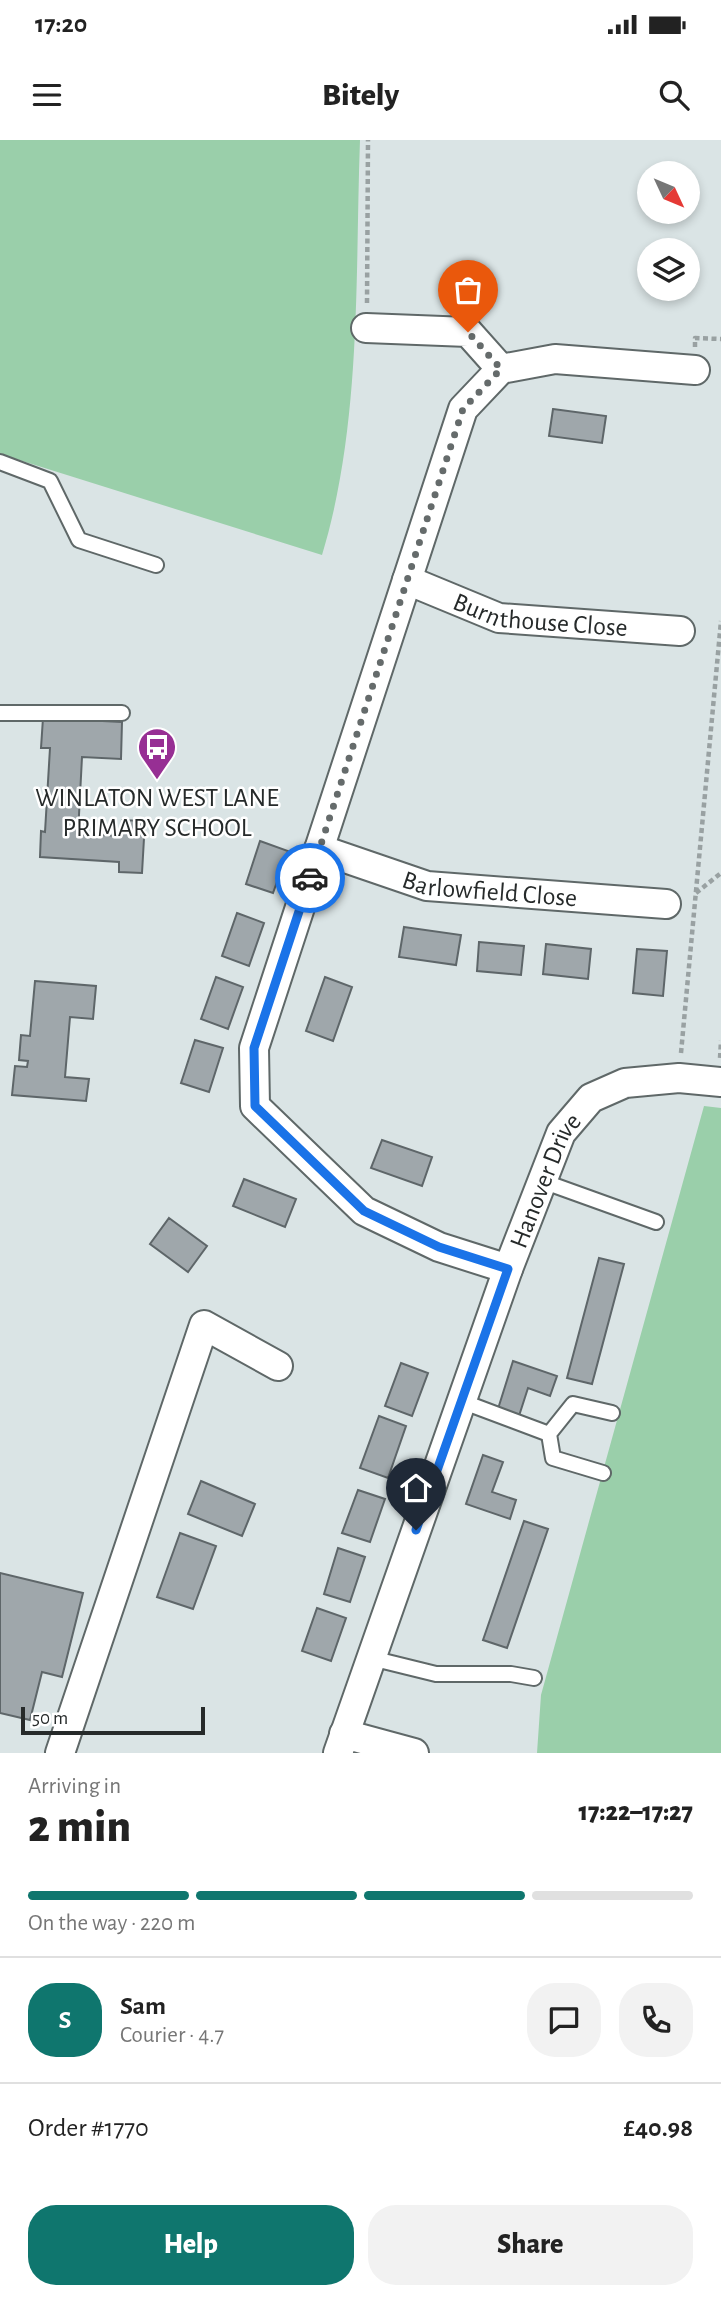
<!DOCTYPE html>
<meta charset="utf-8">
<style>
:root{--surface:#fff;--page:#f2f2f2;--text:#222;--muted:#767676;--line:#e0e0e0;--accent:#0f766e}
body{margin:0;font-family:"Alegreya Sans",sans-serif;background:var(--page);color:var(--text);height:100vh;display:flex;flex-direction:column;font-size:26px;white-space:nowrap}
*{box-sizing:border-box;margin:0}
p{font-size:23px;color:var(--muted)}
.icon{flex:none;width:38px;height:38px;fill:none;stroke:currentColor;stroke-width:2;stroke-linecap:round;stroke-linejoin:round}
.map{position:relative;height:1613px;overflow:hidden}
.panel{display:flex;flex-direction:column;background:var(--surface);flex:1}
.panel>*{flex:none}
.needle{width:46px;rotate:134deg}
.controls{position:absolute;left:637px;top:21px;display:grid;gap:14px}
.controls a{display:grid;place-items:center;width:63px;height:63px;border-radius:50%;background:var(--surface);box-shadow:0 4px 10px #0003;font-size:35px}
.scale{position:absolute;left:21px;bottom:18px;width:184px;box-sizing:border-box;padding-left:7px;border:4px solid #262a2a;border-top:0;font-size:19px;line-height:24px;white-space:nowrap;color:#262a2a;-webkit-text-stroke:5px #fff;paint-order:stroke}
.pin{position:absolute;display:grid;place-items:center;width:60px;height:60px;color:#fff;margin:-72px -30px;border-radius:50% 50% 50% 0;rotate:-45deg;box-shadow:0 0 7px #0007}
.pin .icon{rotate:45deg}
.courier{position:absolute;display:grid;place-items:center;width:70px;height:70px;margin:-35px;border:5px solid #1a73e8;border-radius:50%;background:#fff;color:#222;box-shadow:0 2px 9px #0007}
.overview em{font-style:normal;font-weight:800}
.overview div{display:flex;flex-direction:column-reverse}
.overview{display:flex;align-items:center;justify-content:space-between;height:119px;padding:0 28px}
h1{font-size:46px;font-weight:800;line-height:52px}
.bar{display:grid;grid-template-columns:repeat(4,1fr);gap:10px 7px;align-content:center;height:84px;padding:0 28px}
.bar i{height:9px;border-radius:5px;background:var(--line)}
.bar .selected{background:var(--accent)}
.bar p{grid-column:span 4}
.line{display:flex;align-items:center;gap:18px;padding:0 28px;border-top:2px solid var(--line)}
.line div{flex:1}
.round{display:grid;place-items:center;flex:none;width:74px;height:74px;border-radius:28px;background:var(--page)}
.button{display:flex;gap:14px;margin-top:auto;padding:14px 28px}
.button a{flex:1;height:80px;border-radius:28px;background:var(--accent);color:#fff;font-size:28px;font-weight:800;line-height:80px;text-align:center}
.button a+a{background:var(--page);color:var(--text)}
.status{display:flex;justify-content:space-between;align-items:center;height:49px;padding:0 35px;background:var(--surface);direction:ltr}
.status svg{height:19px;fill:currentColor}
header{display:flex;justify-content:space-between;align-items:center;height:91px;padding:0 28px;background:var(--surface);font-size:32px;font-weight:800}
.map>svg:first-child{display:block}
.green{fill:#9acfaa}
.building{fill:#9fa7ab;stroke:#5e6669;stroke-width:2}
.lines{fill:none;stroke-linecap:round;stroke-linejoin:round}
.lane-casing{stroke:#5f6868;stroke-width:18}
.street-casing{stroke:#5f6868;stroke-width:32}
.path{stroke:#99a1a2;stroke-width:4.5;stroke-dasharray:5 3.5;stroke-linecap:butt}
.lane{stroke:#fff;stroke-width:14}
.street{stroke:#fff;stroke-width:28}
.done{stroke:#656b6b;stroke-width:7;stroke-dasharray:0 12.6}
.route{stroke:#1a73e8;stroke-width:9}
.labels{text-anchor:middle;stroke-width:5;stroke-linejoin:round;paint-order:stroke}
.street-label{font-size:26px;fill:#262a2a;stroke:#fff}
.poi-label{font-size:26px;fill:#262a2a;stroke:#fff}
</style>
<div class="status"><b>17:20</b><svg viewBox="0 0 49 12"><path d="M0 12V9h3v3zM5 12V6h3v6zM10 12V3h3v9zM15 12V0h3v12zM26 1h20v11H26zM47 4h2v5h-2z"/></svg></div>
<header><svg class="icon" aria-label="menu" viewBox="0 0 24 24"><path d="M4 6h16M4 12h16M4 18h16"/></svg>Bitely<svg class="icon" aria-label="search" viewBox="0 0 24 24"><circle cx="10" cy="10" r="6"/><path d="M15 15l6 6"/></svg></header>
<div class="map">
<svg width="721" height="1613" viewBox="0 0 721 1613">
<rect width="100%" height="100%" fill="#dae4e5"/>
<path class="green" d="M0,0H360C355,137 362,283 322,415L0,314Z
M704,966L721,968V1613H537L541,1555Z"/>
<path class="building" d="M553,269L606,276L602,303L549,296Z
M43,578L122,582L121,619L82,617L78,694L121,696L122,680L145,681L142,733L119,732V722L40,717L41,691L45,692L50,608H41Z
M260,701L288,711L273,753L246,744Z
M237,773L264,783L249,826L222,816Z
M404,787L461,795L456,825L399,817Z
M479,802L524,806L521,835L477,831Z
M546,804L591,809L588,839L543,834Z
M637,809L667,811L663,856L633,853Z
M216,837L243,847L228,889L201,879Z
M325,837L352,847L333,901L306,891Z
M35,841L96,846L93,879L70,877L65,937L89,939L86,961L12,955L15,926L27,927L28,921L19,920L21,895L30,896Z
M195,900L223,908L209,952L181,943Z
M382,1000L432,1017L422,1046L371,1028Z
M244,1039L296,1059L285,1087L233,1066Z
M169,1078L207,1106L188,1132L150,1104Z
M599,1118L624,1124L592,1244L567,1238Z
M513,1221L557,1236L550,1256L528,1248L518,1279L497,1272Z
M401,1223L428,1233L412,1276L385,1266Z
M379,1276L406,1286L388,1338L360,1328Z
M483,1315L503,1322L492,1352L516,1360L510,1379L466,1364Z
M201,1341L255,1364L242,1396L188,1374Z
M358,1350L385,1359L370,1402L342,1393Z
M524,1381L548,1389L507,1508L483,1500Z
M180,1393L216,1406L193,1469L157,1457Z
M338,1408L365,1417L350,1462L324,1454Z
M0,1433L83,1453L62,1537L42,1532L30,1580L0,1573Z
M317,1468L346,1478L331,1521L302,1511Z"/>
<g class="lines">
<defs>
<path id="lane" d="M0,322L50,341L79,400L156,425
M0,573H122
M542,1041L656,1082
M461,1261L549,1294L553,1318L603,1333
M549,1294L573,1264L612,1273
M371,1518L436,1534H511L534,1538"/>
<g id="street">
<path d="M366,188L468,192L501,229"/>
<path id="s1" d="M407,440L499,478L680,491"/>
<path id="s2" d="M319,709L427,746L666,764"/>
<path d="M508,1129L439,1107L364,1071L255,966L254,908L463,269L501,229L555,219L695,230"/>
<path d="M344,1594L414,1613"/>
<path d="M60,1613L204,1185L278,1226"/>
<path id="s3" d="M338,1613L508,1129L561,993L591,958L625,943L679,938L721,942"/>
</g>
</defs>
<use href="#lane" class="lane-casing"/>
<use href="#street" class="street-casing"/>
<path class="path" d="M367,163L368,0
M695,207V198L721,199
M696,753L721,733
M681,913L721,481
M720,918L721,901"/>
<use href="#lane" class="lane"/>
<use href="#street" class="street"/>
</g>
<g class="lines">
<path class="done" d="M310,738L463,269L501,229L468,192"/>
<path class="route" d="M310,738L254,908L255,966L364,1071L439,1107L508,1129L416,1390"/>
</g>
<defs>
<symbol id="bus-pin" viewBox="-11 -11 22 30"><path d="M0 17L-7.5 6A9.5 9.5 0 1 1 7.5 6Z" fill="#972f94" stroke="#fff"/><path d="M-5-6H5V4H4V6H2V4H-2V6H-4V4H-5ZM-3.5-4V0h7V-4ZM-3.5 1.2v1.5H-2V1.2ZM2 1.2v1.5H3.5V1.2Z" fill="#fff"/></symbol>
</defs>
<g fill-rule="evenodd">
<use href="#bus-pin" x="135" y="585" width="44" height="60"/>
</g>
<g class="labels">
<g class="street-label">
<text dy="9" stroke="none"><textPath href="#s1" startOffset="140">Burnthouse Close</textPath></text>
<text dy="9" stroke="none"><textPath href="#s2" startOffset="177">Barlowfield Close</textPath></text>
<text dy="9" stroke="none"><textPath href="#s3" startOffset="609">Hanover Drive</textPath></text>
</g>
<g class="poi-label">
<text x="157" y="666">WINLATON WEST LANE<tspan x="157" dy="30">PRIMARY SCHOOL</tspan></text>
</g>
</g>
</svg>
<div class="controls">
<a><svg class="needle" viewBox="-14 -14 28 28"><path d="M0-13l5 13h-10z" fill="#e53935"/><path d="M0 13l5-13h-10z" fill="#767676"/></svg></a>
<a><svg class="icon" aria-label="layers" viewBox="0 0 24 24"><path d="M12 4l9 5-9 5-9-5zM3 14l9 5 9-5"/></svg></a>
</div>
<div class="scale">50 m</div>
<div class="pin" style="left:468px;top:192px;background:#ea580c"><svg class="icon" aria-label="bag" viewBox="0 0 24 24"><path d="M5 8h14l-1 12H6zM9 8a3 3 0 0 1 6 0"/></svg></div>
<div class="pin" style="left:416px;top:1390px;background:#1f2937"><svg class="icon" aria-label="home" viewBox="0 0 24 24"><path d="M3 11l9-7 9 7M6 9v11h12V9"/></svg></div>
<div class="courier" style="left:310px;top:738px"><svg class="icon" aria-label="car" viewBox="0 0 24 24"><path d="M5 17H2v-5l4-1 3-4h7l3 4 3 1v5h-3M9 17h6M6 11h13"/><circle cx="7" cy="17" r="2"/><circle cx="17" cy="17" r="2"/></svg></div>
</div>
<section class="panel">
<div class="overview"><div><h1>2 min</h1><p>Arriving in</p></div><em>17:22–17:27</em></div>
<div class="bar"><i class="selected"></i><i class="selected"></i><i class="selected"></i><i></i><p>On the way · 220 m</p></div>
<div class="line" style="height:126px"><b class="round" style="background:var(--accent);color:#fff">S</b><div><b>Sam</b><p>Courier · 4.7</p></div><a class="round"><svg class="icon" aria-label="chat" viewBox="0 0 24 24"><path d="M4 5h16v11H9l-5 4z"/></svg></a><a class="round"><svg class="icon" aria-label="phone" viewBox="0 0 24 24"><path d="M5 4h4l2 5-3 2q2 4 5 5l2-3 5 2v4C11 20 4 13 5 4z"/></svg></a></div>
<div class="line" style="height:91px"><div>Order #1770</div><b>£40.98</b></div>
<div class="button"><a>Help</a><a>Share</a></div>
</section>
